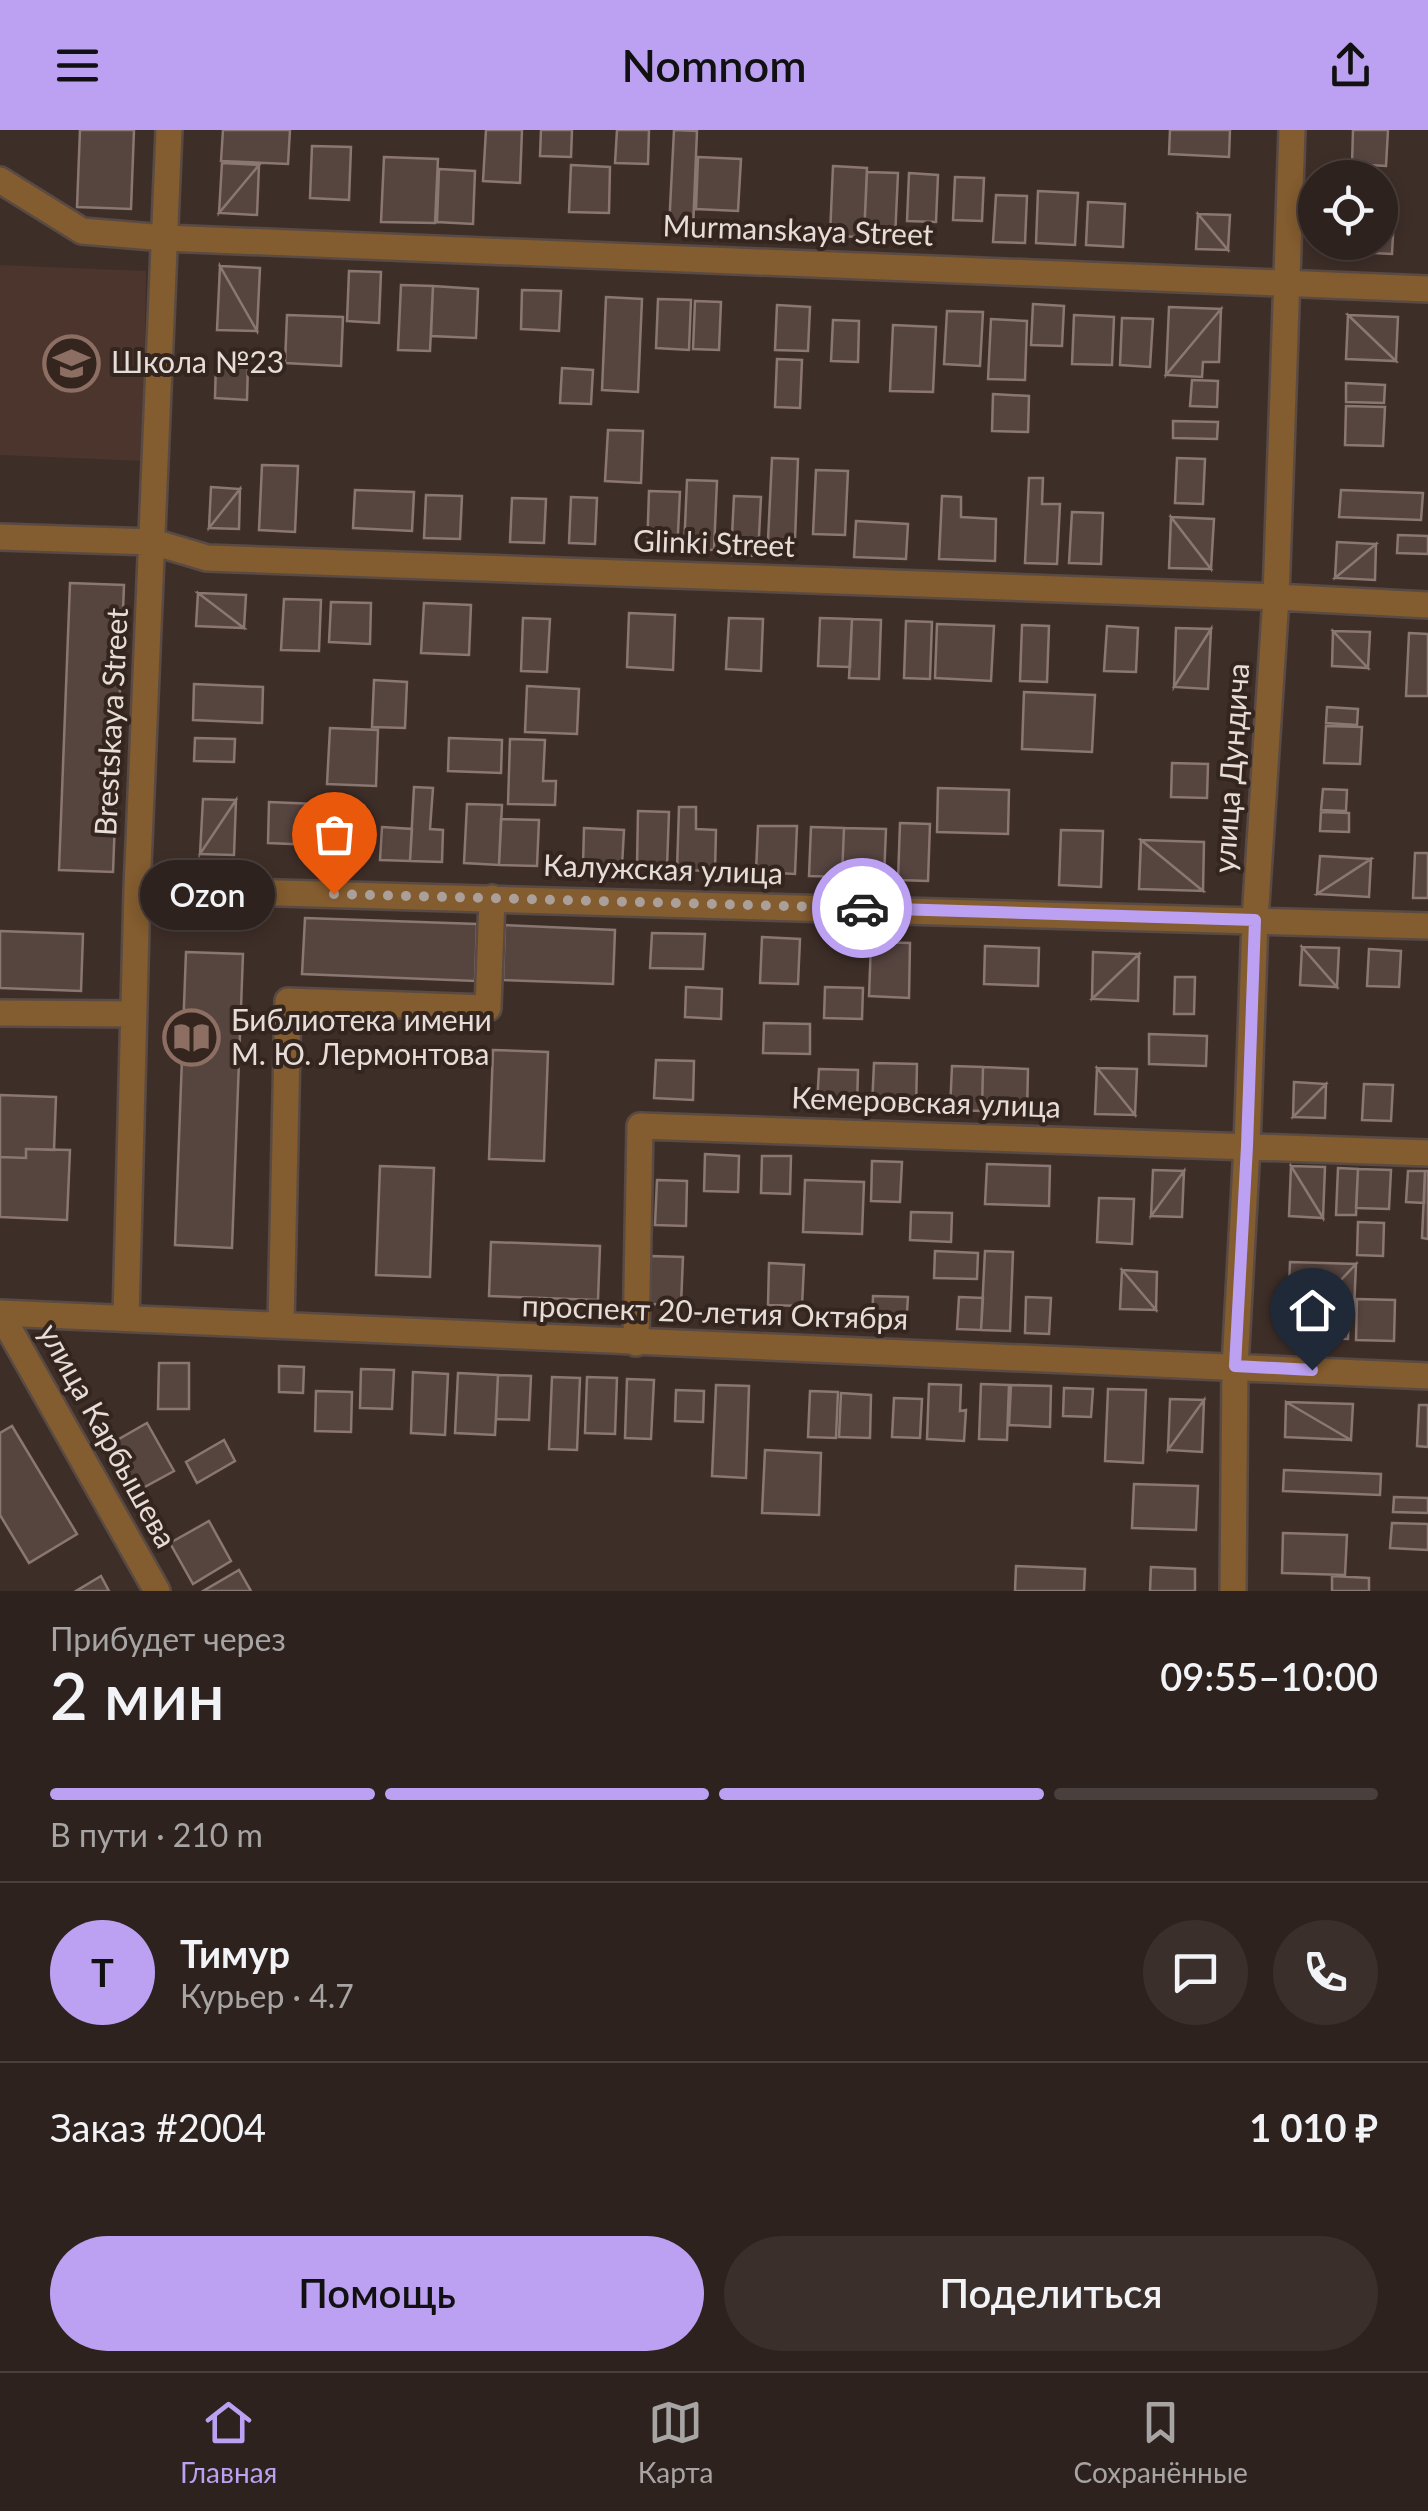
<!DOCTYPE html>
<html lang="ru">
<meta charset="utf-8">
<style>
:root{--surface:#2e221e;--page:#3a2f2b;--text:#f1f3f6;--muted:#a7a4a4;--line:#493f3c;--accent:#bca0f2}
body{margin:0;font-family:Lato,sans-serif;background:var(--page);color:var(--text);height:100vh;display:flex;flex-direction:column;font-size:38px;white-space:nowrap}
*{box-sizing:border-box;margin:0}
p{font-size:32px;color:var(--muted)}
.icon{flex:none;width:55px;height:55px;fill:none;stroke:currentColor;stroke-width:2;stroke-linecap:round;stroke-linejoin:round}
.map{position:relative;height:1461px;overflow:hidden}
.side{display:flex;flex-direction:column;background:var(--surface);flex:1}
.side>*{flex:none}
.buttons{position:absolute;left:1298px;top:30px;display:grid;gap:20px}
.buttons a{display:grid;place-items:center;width:100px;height:100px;border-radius:50%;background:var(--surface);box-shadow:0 5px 15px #0003,0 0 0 2px var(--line);font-size:50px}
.pin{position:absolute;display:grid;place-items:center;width:85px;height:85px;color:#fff;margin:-102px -42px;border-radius:50% 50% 50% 0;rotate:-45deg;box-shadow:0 0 10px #0007}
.pin .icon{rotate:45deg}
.courier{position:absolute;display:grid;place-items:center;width:100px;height:100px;margin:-50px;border:8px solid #bca0f2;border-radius:50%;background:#fff;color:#222;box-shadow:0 2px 12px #0007}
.bubble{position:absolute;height:70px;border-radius:35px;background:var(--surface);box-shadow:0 5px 15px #0003,0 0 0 2px var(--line);font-size:32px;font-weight:600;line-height:70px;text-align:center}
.head em{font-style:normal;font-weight:600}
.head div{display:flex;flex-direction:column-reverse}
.head{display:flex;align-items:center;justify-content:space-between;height:170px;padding:0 50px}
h1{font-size:65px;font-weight:600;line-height:75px}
.bar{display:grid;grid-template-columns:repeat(4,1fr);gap:15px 10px;align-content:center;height:120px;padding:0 50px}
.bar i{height:12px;border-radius:8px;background:var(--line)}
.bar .on{background:var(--accent)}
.bar p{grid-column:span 4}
.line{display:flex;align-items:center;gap:25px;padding:0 50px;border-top:2px solid var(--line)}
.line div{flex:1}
.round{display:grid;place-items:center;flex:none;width:105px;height:105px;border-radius:52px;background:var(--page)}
.action{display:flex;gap:20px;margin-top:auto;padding:20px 50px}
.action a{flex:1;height:115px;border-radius:60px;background:var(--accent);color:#111;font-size:40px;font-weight:600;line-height:115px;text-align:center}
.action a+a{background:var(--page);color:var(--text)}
header{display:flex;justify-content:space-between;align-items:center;height:130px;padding:0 50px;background:var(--accent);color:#111;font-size:45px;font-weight:600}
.tabs{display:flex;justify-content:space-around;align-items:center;height:140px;border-top:2px solid var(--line);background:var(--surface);font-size:28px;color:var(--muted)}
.tabs a{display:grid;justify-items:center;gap:5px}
.tabs .on{color:var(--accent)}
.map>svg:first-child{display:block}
.built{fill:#4c352d}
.building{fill:#56443f;stroke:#8b7772;stroke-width:2.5}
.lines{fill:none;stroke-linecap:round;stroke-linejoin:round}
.minor-casing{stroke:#594a44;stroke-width:30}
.minor{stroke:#835c2f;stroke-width:25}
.done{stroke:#ab9f9a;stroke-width:10;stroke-dasharray:0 18}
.route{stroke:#bca0f2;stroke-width:12}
.labels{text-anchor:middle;stroke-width:8;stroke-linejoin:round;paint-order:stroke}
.street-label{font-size:30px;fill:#e6dcd8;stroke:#34251f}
.poi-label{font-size:30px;fill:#e6dcd8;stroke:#34251f;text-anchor:start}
</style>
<header><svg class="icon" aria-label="menu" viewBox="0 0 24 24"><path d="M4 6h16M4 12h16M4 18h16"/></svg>Nomnom<svg class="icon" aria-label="share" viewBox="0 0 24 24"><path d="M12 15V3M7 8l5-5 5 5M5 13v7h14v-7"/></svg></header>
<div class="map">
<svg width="1428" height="1461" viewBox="0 0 1428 1461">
<rect width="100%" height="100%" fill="#3e2e28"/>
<path class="built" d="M0,135L146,141L143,331L0,325Z"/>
<path class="building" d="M80,0H134L131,79L77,77Z
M223,0H290L288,34L221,31Z
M486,0H522L520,53L483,51Z
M541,0H572L571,27L540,26Z
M617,0H649L648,34L615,33Z
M674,0L697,1L693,99L669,98Z
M1170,0H1230L1229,27L1169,24Z
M1353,0H1388L1386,36L1352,34Z
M312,16L351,17L349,70L310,68Z
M384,27L438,29L435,93L381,92Z
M698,27L741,29L738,81L696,79Z
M222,33L259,35L219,83Z
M259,35L257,85L219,83Z
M571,35L610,37L609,83L569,82Z
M833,36L867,38L864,107L830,106Z
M439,39L475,41L473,94L437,92Z
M867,42L898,43L895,109L864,107Z
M909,43L938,45L936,92L907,91Z
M955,47L984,48L982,91L953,90Z
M1038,61L1078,63L1075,115L1036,113Z
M996,65L1027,66L1025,113L993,112Z
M1088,72L1125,74L1123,117L1086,115Z
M1198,84L1228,120L1196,119Z
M1198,84L1230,85L1228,120Z
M1394,87L1392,124L1350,122L1362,112H1380V98Z
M220,136L257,201L217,200Z
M220,136L260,138L257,201Z
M349,141L381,142L379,193L347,191Z
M401,155L433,156L430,221L398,220Z
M433,156L478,159L476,208L431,206Z
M522,160L561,161L559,201L521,199Z
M606,167L642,169L638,262L602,260Z
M658,169L691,170L689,220L656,218Z
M695,171L721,172L719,220L693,219Z
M1033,174L1064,176L1062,216L1031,215Z
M777,175L810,177L808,221L775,220Z
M1169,177L1221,179L1166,245Z
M1221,179L1219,232H1203L1202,247L1166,245Z
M947,181L983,182L980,236L944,234Z
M287,185L343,187L341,236L285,233Z
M1074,185L1114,187L1112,235L1072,234Z
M1348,185L1398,187L1396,231Z
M1348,185L1396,231L1346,229Z
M1122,188L1153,189L1150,237L1120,235Z
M991,189L1027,191L1025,250L988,249Z
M833,190L859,191L858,232L831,231Z
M893,195L936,197L933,262L890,261Z
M777,229L802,230L800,278L775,277Z
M216,232L248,234L247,270L215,268Z
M562,238L593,240L591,274L560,273Z
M1192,250L1218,251L1217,277L1190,276Z
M1346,253L1385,255L1384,273L1346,272Z
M993,264L1029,266L1028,302L992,301Z
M1346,276L1385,277L1383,316L1345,315Z
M1173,291L1218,292L1217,309L1173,308Z
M608,300L643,301L641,353L605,351Z
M772,328L798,329L795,411L768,410Z
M1177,328L1205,329L1203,374L1175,373Z
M262,335L298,336L295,402L259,400Z
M816,340L848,341L845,405L813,404Z
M1029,348H1043L1042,374H1060L1057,434L1025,433Z
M687,350L717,351L714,420L684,419Z
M211,357L240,359L209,398Z
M240,359L239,399L209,398Z
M355,360L414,362L412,401L353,398Z
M1341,360L1423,363L1421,390L1339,387Z
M649,361L680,362L677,423L647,421Z
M426,365L462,366L460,409L424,408Z
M734,366L761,367L758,426L731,425Z
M942,366L961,367V387L996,389L995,431L939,429Z
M571,367L597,368L595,414L569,413Z
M512,368L546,369L544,413L510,412Z
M1072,382L1103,383L1101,434L1069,433Z
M1171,387L1211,439L1169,438Z
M1171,387L1214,389L1211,439Z
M856,391L908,394L906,429L854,427Z
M1398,405L1428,406V424L1397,423Z
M1337,412L1376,414L1335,448Z
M1376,414L1375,450L1335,448Z
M70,453L124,455L113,742L59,740Z
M198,463L244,498L196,496Z
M198,463L246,465L244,498Z
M284,469L321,470L319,521L281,520Z
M331,472L371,473L370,514L329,512Z
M424,473L471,475L469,525L421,523Z
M629,483L675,485L673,540L627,537Z
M523,488L550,489L547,542L521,541Z
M729,488L763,489L761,541L726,539Z
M820,488L852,489L850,537L818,536Z
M852,489L881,490L879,549L849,548Z
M906,491L932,492L930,549L904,548Z
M937,494L994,496L991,551L935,548Z
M1022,495L1049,496L1047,552L1020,551Z
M1107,496L1138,498L1136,542L1104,541Z
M1176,498L1211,499L1174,557Z
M1211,499L1208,559L1174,557Z
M1333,501L1370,502L1368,538Z
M1333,501L1368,538L1332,536Z
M1409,503L1428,504V566H1406Z
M374,550L407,552L405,598L372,597Z
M194,554L263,557L262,593L193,590Z
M527,556L579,559L577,604L525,602Z
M1024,562L1095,565L1092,622L1022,619Z
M1327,577L1358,579L1357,595L1326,593Z
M1326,596L1362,597L1360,634L1324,633Z
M330,598L378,600L376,656L327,654Z
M195,608L235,609L234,632L194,631Z
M449,608L502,610L501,643L448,641Z
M510,609L545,610L543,651H556L555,675L508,674Z
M1172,633L1208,634L1207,668L1171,667Z
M414,657L433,658L430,699L443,700L442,732L410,731Z
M938,658L1009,660L1008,704L937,702Z
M1323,659L1347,660L1346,681L1321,680Z
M203,669L236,670L200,724Z
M236,670L234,725L200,724Z
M269,672L364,676L362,717L268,713Z
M467,674L502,675L499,735L464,733Z
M679,677H696V699L716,700L715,741L677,740Z
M638,681L669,682L667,737L637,736Z
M1321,682L1349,683V702L1320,701Z
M501,689L539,690L537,736L499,735Z
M900,693L930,694L928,751L898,750Z
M758,696H797L795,744L756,742Z
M382,697L412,699L410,731L380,730Z
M811,697L844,698L842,747L809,746Z
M584,698L624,700L622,736L583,735Z
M844,698L886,699L884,748L842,747Z
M1061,700L1103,701L1101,757L1059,755Z
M1141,710L1203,761L1139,759Z
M1141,710L1204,712L1203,761Z
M1415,723H1428V768H1413Z
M1320,726L1371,729L1317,764Z
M1371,729L1369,767L1317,764Z
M305,788L477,794L475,851L302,844Z
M505,795L615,800L613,854L503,850Z
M0,801L83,804L81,861L0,858Z
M652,803L705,804L703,839L650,838Z
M762,807L800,809L798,854L760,853Z
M871,812L910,813L909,868L869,866Z
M985,816L1039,818L1038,856L984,854Z
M1302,817L1337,857L1300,855Z
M1302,817L1339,818L1337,857Z
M1369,819L1401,821L1399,857L1367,856Z
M186,822L243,824L232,1118L175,1115Z
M1093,822L1139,824L1092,869Z
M1139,824L1138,871L1092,869Z
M1175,847H1195L1194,884H1174Z
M686,857L722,859L721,889L685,887Z
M825,857L863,858L862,889L824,888Z
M764,893L810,894V924L763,923Z
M1149,904L1207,906L1206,936L1149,934Z
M493,920L548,922L544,1031L489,1029Z
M656,930L694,931L693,970L654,968Z
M874,933L917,934L916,978L872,977Z
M952,936L983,937L982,981L950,980Z
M983,937L1028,939L1027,983L982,981Z
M1097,938L1137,939L1135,985Z
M1097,938L1135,985L1095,984Z
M819,939L858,940L857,976L817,975Z
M1294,952L1326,954L1293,987Z
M1326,954L1325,988L1293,987Z
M1364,954L1393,955L1391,991L1362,990Z
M0,965L56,967L54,1020L26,1019V1028L0,1027Z
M26,1019L70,1020L67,1090L0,1087V1027L26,1028Z
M705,1024L739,1026L738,1062L704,1061Z
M762,1026H791L790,1064L761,1063Z
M872,1031L902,1032L900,1072L871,1071Z
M987,1034L1050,1036L1049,1076L985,1074Z
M380,1036L434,1038L430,1147L376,1145Z
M1291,1036L1323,1088L1289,1086Z
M1291,1036L1325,1037L1323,1088Z
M1338,1038L1358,1039L1356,1085H1336Z
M1358,1039L1391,1040L1389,1079L1356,1078Z
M1153,1040L1184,1041L1151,1086Z
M1184,1041L1182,1087L1151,1086Z
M1408,1041H1425L1424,1073L1406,1072Z
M1425,1041H1428V1109L1422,1108Z
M657,1050L687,1051L686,1096L655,1095Z
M805,1050L864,1052L862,1104L803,1102Z
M1099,1068L1134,1069L1132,1114L1097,1112Z
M911,1082L952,1083L951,1112L910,1110Z
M1358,1092L1384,1093L1383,1126L1357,1125Z
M491,1112L600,1116L598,1170L489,1166Z
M935,1121L978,1123L977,1149L934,1148Z
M985,1121L1013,1122L1010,1201L981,1200Z
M650,1126L683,1127L681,1175L649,1174Z
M1290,1132L1356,1134L1287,1207Z
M769,1133L804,1135L802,1176L768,1175Z
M1356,1134L1354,1181L1349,1180L1348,1209L1287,1207Z
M1122,1140L1157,1142L1156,1180Z
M1122,1140L1156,1180L1120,1179Z
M873,1166L908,1167L906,1197L872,1196Z
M959,1167L983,1168L981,1200L957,1199Z
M1026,1167L1051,1168L1049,1204L1025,1203Z
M1357,1169L1395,1170L1394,1211L1356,1210Z
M159,1233H189V1279H158Z
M279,1236L304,1237L303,1263L279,1262Z
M361,1239L394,1240L392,1279L360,1278Z
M413,1242L448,1244L445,1305L411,1303Z
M458,1243L498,1245L495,1305L455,1303Z
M498,1245L531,1246L529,1290L496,1289Z
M552,1247L580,1248L577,1320L549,1319Z
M587,1247L617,1248L615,1304L585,1303Z
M627,1249L654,1250L651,1309L625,1308Z
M929,1254L961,1255L960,1281L966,1280L964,1311L927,1309Z
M981,1254L1009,1255L1007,1310L979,1309Z
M716,1255L749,1256L746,1348L712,1346Z
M1011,1255L1051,1256L1050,1297L1009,1295Z
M1064,1258L1093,1259L1091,1287L1063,1286Z
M1108,1259L1146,1260L1143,1333L1105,1331Z
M676,1260L704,1261L703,1292L675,1291Z
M316,1261L352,1262L351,1302L315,1301Z
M810,1261L838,1262L836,1308L808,1307Z
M841,1263L871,1265L870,1308L839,1307Z
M894,1268L922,1269L920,1308L892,1307Z
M1170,1269L1204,1270L1168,1320Z
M1204,1270L1202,1322L1168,1320Z
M1286,1272L1351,1310L1285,1307Z
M1286,1272L1353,1274L1351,1310Z
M1419,1275H1428V1317L1417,1316Z
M147,1293L174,1341L139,1360L112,1313Z
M12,1296L77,1404L29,1433L0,1385V1303Z
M224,1310L235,1331L197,1353L186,1332Z
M765,1320L821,1323L819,1385L762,1383Z
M1284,1340L1381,1344L1380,1365L1283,1361Z
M1134,1354L1198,1356L1196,1400L1132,1398Z
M1394,1367L1428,1368V1383L1393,1382Z
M209,1391L231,1431L193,1454L170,1413Z
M1392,1393L1428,1394V1420L1390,1418Z
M1283,1403L1347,1405L1345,1445L1282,1443Z
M1016,1436L1085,1439L1084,1461H1015Z
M1151,1437L1195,1439V1461H1150Z
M239,1440L251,1461H203Z
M101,1446L109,1461H76Z
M1332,1446L1369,1448V1461H1332Z"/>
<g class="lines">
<defs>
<path id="minor" d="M0,50L82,101L165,108L1428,159
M0,407L153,412L207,428L1276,467L1428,475
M137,759L1428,796
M0,883L133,884
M0,1183L1428,1246
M0,1183L157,1461
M126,1188L137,759L169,0
M281,1195L288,871L488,878L492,768
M636,1213L640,996L1428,1023
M1233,1461L1235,1236L1247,1016L1255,790L1276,467L1292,0"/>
</defs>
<use href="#minor" class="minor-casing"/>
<use href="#minor" class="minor"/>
</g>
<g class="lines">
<path class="done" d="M334,764L862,778"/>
<path class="route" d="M862,778L1255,790L1247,1016L1235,1236L1312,1240"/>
</g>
<defs>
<symbol id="school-ring" viewBox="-11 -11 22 22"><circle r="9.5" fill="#34251f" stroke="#8d6e63" stroke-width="1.5"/><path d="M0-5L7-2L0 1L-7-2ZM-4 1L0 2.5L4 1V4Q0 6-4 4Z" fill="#8d6e63"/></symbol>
<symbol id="library-ring" viewBox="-11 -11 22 22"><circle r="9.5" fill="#34251f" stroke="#8d6e63" stroke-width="1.5"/><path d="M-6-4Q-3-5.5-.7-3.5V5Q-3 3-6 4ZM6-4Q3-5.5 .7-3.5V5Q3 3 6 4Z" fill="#8d6e63"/></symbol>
</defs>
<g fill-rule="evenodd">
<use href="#school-ring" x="40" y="202" width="63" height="63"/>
<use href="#library-ring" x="160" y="876" width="63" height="63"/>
</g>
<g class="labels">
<g class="street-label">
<text transform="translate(798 101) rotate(2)" y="10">Murmanskaya Street</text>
<text transform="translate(714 414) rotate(2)" y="10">Glinki Street</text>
<text transform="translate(112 592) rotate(-87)" y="10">Brestskaya Street</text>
<text transform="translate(1232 638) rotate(-86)" y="10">улица Дундича</text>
<text transform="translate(663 740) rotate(2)" y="10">Калужская улица</text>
<text transform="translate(926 973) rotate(2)" y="10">Кемеровская улица</text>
<text transform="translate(715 1183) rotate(2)" y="10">проспект 20-летия Октября</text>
<text transform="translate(107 1306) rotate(61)" y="10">улица Карбышева</text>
</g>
<g class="poi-label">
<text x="111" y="243">Школа №23</text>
<text x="231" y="901">Библиотека имени<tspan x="231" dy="34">М. Ю. Лермонтова</tspan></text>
</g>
</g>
</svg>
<div class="buttons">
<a><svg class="icon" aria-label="locate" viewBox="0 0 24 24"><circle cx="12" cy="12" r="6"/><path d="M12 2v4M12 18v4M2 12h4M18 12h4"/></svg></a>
</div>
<div class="pin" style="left:334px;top:764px;background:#ea580c"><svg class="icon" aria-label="bag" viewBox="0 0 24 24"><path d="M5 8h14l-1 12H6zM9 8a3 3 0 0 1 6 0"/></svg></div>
<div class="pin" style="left:1312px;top:1240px;background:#1f2937"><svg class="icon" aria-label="home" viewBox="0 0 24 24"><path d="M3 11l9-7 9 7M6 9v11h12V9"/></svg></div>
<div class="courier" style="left:862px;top:778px"><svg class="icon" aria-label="car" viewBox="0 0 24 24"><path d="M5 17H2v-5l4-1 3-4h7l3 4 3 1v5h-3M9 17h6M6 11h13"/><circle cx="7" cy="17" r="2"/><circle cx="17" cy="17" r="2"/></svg></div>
<div class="bubble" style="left:140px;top:730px;width:135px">Ozon</div>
</div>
<section class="side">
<div class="head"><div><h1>2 мин</h1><p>Прибудет через</p></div><em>09:55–10:00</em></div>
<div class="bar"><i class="on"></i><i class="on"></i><i class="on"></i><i></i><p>В пути · 210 m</p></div>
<div class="line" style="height:180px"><b class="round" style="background:var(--accent);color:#111">Т</b><div><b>Тимур</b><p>Курьер · 4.7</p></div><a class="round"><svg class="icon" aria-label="chat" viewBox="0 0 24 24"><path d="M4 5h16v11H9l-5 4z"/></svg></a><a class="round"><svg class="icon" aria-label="phone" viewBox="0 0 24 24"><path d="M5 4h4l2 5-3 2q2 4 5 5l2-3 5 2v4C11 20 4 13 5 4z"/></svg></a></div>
<div class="line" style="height:130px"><div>Заказ #2004</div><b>1 010 ₽</b></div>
<div class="action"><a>Помощь</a><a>Поделиться</a></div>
</section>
<nav class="tabs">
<a class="on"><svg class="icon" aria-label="home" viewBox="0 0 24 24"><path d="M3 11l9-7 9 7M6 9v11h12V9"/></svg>Главная</a>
<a><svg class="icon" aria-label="map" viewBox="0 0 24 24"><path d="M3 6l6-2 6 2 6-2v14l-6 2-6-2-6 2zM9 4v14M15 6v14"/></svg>Карта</a>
<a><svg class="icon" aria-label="saved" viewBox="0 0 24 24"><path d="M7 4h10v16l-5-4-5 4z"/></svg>Сохранённые</a>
</nav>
